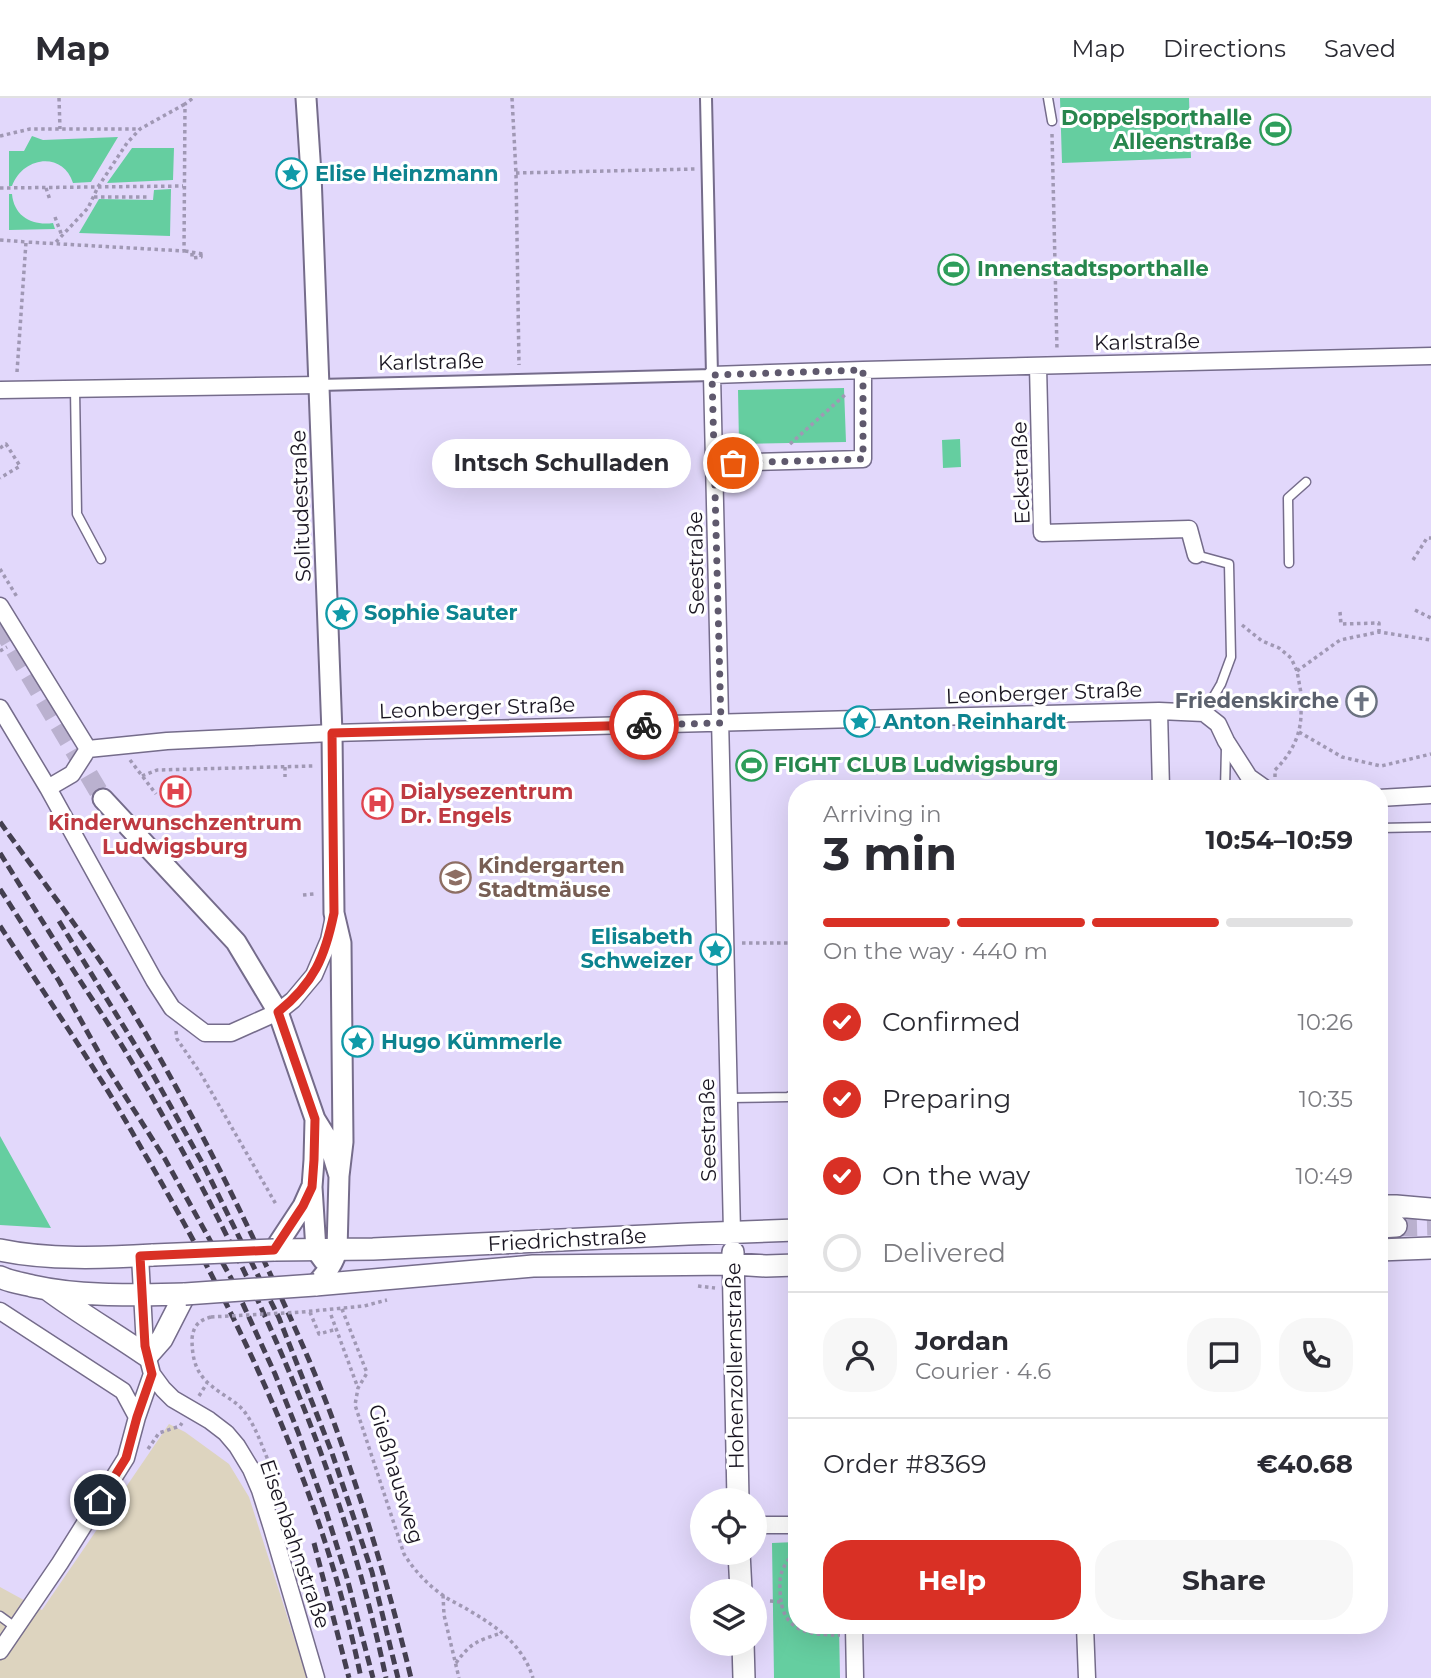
<!DOCTYPE html>
<meta charset="utf-8">
<style>
:root{--surface:#fff;--page:#f7f7f7;--text:#2b2b33;--muted:#7c7c81;--line:#e1e1e2;--accent:#d93025}
body{margin:0;font-family:Montserrat,sans-serif;background:var(--page);color:var(--text);height:100vh;display:flex;flex-direction:column;font-size:26px;white-space:nowrap}
*{box-sizing:border-box;margin:0}
p{font-size:23px;color:var(--muted)}
.icon{flex:none;width:38px;height:38px;fill:none;stroke:currentColor;stroke-width:2;stroke-linecap:round;stroke-linejoin:round}
.map{position:relative;flex:1;overflow:hidden}
.drawer{position:absolute;left:788px;top:682px;width:600px;height:854px;display:flex;flex-direction:column;background:var(--surface);border-radius:28px;box-shadow:0 7px 28px #0002}
.drawer>*{flex:none}
.buttons{position:absolute;left:690px;top:1390px;display:grid;gap:14px}
.buttons a{display:grid;place-items:center;width:77px;height:77px;border-radius:50%;background:var(--surface);box-shadow:0 7px 28px #0002;font-size:35px}
.pin{position:absolute;display:grid;place-items:center;width:60px;height:60px;color:#fff;margin:-30px;border:4px solid #fff;border-radius:50%;box-shadow:0 2px 7px #0007}
.courier{position:absolute;display:grid;place-items:center;width:70px;height:70px;margin:-35px;border:5px solid #d93025;border-radius:50%;background:#fff;color:#222;box-shadow:0 2px 9px #0007}
.bubble{position:absolute;height:49px;border-radius:24px;background:var(--surface);box-shadow:0 7px 28px #0002;font-size:23px;font-weight:700;line-height:49px;text-align:center}
.overview em{font-style:normal;font-weight:700}
.overview div{display:flex;flex-direction:column-reverse}
.overview{display:flex;align-items:center;justify-content:space-between;height:119px;padding:0 35px}
h1{font-size:46px;font-weight:700;line-height:52px}
.bar{display:grid;grid-template-columns:repeat(4,1fr);gap:10px 7px;align-content:center;height:84px;padding:0 35px}
.bar i{height:9px;border-radius:5px;background:var(--line)}
.bar .on{background:var(--accent)}
.bar p{grid-column:span 4}
.line{display:flex;align-items:center;gap:18px;padding:0 35px;border-top:2px solid var(--line)}
.line div{flex:1}
.round{display:grid;place-items:center;flex:none;width:74px;height:74px;border-radius:28px;background:var(--page)}
ol{padding:0 35px;list-style:none}
li{display:flex;align-items:center;gap:21px;height:77px}
li p{margin-inline-start:auto}
li .icon{padding:7px;border-radius:50%;background:var(--accent);color:#fff;stroke-width:4}
li:last-child{color:var(--muted)}
li i{width:38px;height:38px;border:4px solid var(--line);border-radius:50%}
.cta{display:flex;gap:14px;margin-top:auto;padding:14px 35px}
.cta a{flex:1;height:80px;border-radius:28px;background:var(--accent);color:#fff;font-size:28px;font-weight:700;line-height:80px;text-align:center}
.cta a+a{background:var(--page);color:var(--text)}
header{display:flex;align-items:center;gap:42px;box-sizing:border-box;height:98px;padding:0 35px;background:var(--surface);border-bottom:2px solid var(--line)}
header strong{font-size:33px}
nav{display:flex;gap:38px;margin-inline-start:auto;font-size:24px}
.map>svg:first-child{display:block}
.industrial{fill:#ddd4bf}
.green{fill:#65cea0}
.lines{fill:none;stroke-linecap:round;stroke-linejoin:round}
.tertiary-tunnel{stroke:#bab1cf;stroke-width:19;stroke-dasharray:19 10;stroke-linecap:butt}
.secondary-tunnel{stroke:#bab1cf;stroke-width:21;stroke-dasharray:21 10;stroke-linecap:butt}
.service-casing{stroke:#756c8b;stroke-width:11}
.pedestrian-casing{stroke:#756c8b;stroke-width:14}
.minor-casing{stroke:#756c8b;stroke-width:19}
.tertiary-casing{stroke:#756c8b;stroke-width:23}
.secondary-casing{stroke:#756c8b;stroke-width:24}
.path{stroke:#a098b4;stroke-width:3.5;stroke-dasharray:3.5 3.5;stroke-linecap:butt}
.service{stroke:#fff;stroke-width:8}
.pedestrian{stroke:#fff;stroke-width:10}
.minor{stroke:#fff;stroke-width:16}
.tertiary{stroke:#fff;stroke-width:19}
.secondary{stroke:#fff;stroke-width:21}
.rail{stroke:#443f50;stroke-width:5;stroke-dasharray:10 5;stroke-linecap:butt}
.secondary-bridge-casing{stroke:#756c8b;stroke-width:24;stroke-linecap:butt}
.path-bridge{stroke:#a098b4;stroke-width:3.5;stroke-dasharray:3.5 3.5;stroke-linecap:butt}
.secondary-bridge{stroke:#fff;stroke-width:21}
.done{stroke:#5f596d;stroke-width:7;stroke-dasharray:0 12.6}
.route{stroke:#d93025;stroke-width:9}
.labels{text-anchor:middle;stroke-width:6;stroke-linejoin:round;paint-order:stroke}
.leisure-label{font-size:21px;font-weight:bold;fill:#27864d;stroke:#fff;text-anchor:start}
.culture-label{font-size:21px;font-weight:bold;fill:#0d838f;stroke:#fff;text-anchor:start}
.street-label{font-size:21px;fill:#191521;stroke:#fff}
.worship-label{font-size:21px;font-weight:bold;fill:#5b616d;stroke:#fff;text-anchor:end}
.health-label{font-size:21px;font-weight:bold;fill:#be3a42;stroke:#fff;text-anchor:start}
.education-label{font-size:21px;font-weight:bold;fill:#785e54;stroke:#fff;text-anchor:start}
</style>
<header>
<strong>Map</strong>
<nav><a>Map</a><a>Directions</a><a>Saved</a></nav>
</header>
<div class="map">
<svg width="1431" height="1580" viewBox="0 0 1431 1580">
<rect width="100%" height="100%" fill="#e2d8fb"/>
<path class="industrial" d="M169,1326L185,1334L229,1366L249,1399L307,1580H0V1489L42,1512Z"/>
<path class="green" d="M1060,0H1189L1191,60L1062,65Z
M32,38L43,42L118,39L91,84L73,85C63,53 23,58 12,88H9V53H24Z
M132,50H174L173,82L107,85Z
M171,91L170,138L79,135L99,101L153,102L154,92Z
M9,96H12C14,119 33,128 53,125L55,131L9,132Z
M844,290L846,344L739,346L738,292Z
M960,341L961,369L943,370L942,342Z
M0,1038L51,1130L0,1127Z
M796,1444V1528H839L840,1580H774L772,1445Z"/>
<g class="lines">
<path class="tertiary-tunnel" d="M0,527L103,701"/>
<path class="secondary-tunnel" d="M1396,1128L1431,1127"/>
<defs>
<path id="service" d="M1048,0L1052,23
M75,291L77,416L101,461
M1196,457L1229,466L1231,559L1221,586L1204,615
M1289,465L1288,400L1306,384
M1225,691L1226,650
M1379,730L1431,729
M729,1000L788,999L796,995
M0,1518L15,1529"/>
<path id="pedestrian" d="M319,287L712,277L706,0"/>
<path id="minor" d="M1038,268L1042,435L1189,431L1196,457
M0,292L319,287
M714,365L863,361V272
M0,508L88,651
M0,610L48,690L154,882L172,910L205,935H231L278,914L293,902L314,877L329,842L334,818
M1159,613L1161,691
M88,651L167,643L332,635L1159,613L1204,615L1218,626L1226,643L1249,679L1266,691
M48,690L72,676L88,651
M1379,700L1431,697
M732,1134L712,277L863,272L1431,258
M140,1158L145,1249L152,1276L163,1291L173,1301L209,1322L226,1335L237,1348L251,1371L260,1392L272,1430L316,1580
M0,1213L123,1293L137,1319
M754,1427H796
M854,1528L855,1580
M1085,1528L1087,1580
M0,1553L60,1465L126,1360L137,1319L152,1276"/>
<path id="tertiary" d="M306,0L311,76L332,635L334,815L341,845L343,1044L339,1078
M103,701L236,844L278,914L315,1021L328,1042L339,1078L337,1152C334,1166 325,1177 315,1187
M315,1022L314,1062L312,1089L316,1152L324,1163
M274,1152L303,1108L311,1090"/>
<path id="secondary" d="M1379,1108H1396L1431,1111
M1379,1129L1396,1128
M0,1152C47,1162 105,1160 153,1157
M274,1152L373,1151L688,1136L796,1132
M1379,1152L1431,1150
M733,1154L738,1402
M0,1179C10,1184 21,1185 32,1188C81,1199 134,1197 185,1196L162,1241L147,1258C114,1235 79,1215 47,1191
M315,1187L533,1168L734,1166L766,1168L796,1167
M739,1454L741,1493
M743,1545L744,1580"/>
</defs>
<use href="#service" class="service-casing"/>
<use href="#pedestrian" class="pedestrian-casing"/>
<use href="#minor" class="minor-casing"/>
<use href="#tertiary" class="tertiary-casing"/>
<use href="#secondary" class="secondary-casing"/>
<path class="path" d="M59,0L60,31
M512,0L516,75L519,267
M1052,36L1057,252
M0,38L30,31H140
M516,75L696,71
M276,78L295,77
M0,90L183,88
M46,90L50,102
M94,99H150
M55,119L62,138
M0,142L26,144
M56,144L88,110L98,89L127,45L140,31L185,6
M185,153L203,156
M192,155V160L201,159V155
M17,274L26,144L184,153L185,6L193,0
M790,346L847,295
M0,350L6,346L20,368L0,380
M1413,462L1427,440H1431
M0,471L17,499
M1415,512L1431,520
M1340,514L1341,526L1379,525V534
M1242,527L1262,543L1279,550L1291,560L1297,573L1301,595
M0,553L7,549
M1297,573L1340,542L1379,534L1431,542
M1299,634L1342,659L1381,668L1431,656
M130,662L156,696
M285,669V679
M142,678L157,672L313,668
M1275,679V672C1292,655 1302,636 1301,611
M303,797L314,796
M742,845H796
M176,933L177,941L201,976L277,1108
M698,1188L715,1190
M342,1211L367,1275L358,1290L355,1307L404,1456C414,1472 426,1485 441,1496C450,1503 461,1507 470,1513C499,1530 523,1548 533,1580
M302,1214L364,1208L387,1202
M310,1214L319,1236L337,1231
M331,1217L358,1290
M211,1219C199,1222 193,1228 192,1241C192,1272 202,1283 227,1299C233,1303 239,1307 244,1313C256,1329 262,1348 270,1367
M199,1298L207,1285
M148,1351L159,1335L180,1328L182,1325
M277,1384L283,1398L321,1530
M443,1497L444,1517L459,1580
M770,1503L781,1504C782,1509 784,1516 787,1520C798,1537 822,1537 840,1537
M781,1504C779,1483 778,1474 792,1457H796
M456,1565C471,1544 478,1543 501,1535"/>
<use href="#service" class="service"/>
<use href="#pedestrian" class="pedestrian"/>
<use href="#minor" class="minor"/>
<use href="#tertiary" class="tertiary"/>
<use href="#secondary" class="secondary"/>
<path class="rail" d="M0,724C42,783 87,840 125,901C174,981 217,1064 257,1148C284,1205 311,1263 333,1322C364,1407 390,1493 411,1580
M0,755C26,797 52,839 79,881C96,907 114,934 130,961C244,1153 340,1361 386,1580
M0,791L59,883L108,971L165,1061L231,1180L275,1276L298,1334L324,1407L347,1480L373,1580
M59,823L151,973L204,1068L279,1220L332,1355L372,1474L398,1580
M0,828C33,878 67,928 99,979C118,1008 135,1040 153,1070C245,1230 324,1399 361,1580
M314,1445L349,1580"/>
<defs>
<path id="secondary-bridge" d="M153,1157L274,1152
M185,1196L315,1187"/>
</defs>
<use href="#secondary-bridge" class="secondary-bridge-casing"/>
<path class="path-bridge" d="M211,1219L302,1214"/>
<use href="#secondary-bridge" class="secondary-bridge"/>
</g>
<g class="lines">
<path class="done" d="M644,627L721,625L712,277L863,272V361L733,365"/>
<path class="route" d="M100,1402L126,1360L137,1319L152,1276L145,1248L140,1158L274,1152L303,1108L312,1089L314,1062L315,1021L278,914C314,885 325,859 334,815L332,635L644,627"/>
</g>
<defs>
<symbol id="stadium-ring" viewBox="-11 -11 22 22"><circle r="9.5" fill="#fff" stroke="#2e9e5b" stroke-width="1.5"/><path d="M0-5a6.5 5 0 1 0 0 10a6.5 5 0 1 0 0-10ZM-3.5-1.8h7v3.6h-7Z" fill="#2e9e5b"/></symbol>
<symbol id="sight-ring" viewBox="-11 -11 22 22"><circle r="9.5" fill="#fff" stroke="#0f9aa8" stroke-width="1.5"/><path d="M0-6L1.8-2.2L6-1.7L2.9 1.2L3.7 5.4L0 3.3L-3.7 5.4L-2.9 1.2L-6-1.7L-1.8-2.2Z" fill="#0f9aa8"/></symbol>
<symbol id="church-ring" viewBox="-11 -11 22 22"><circle r="9.5" fill="#fff" stroke="#6b7280" stroke-width="1.5"/><path d="M-1.2-6h2.4v3.5h3.3v2.4h-3.3V6h-2.4V-.1h-3.3v-2.4h3.3Z" fill="#6b7280"/></symbol>
<symbol id="hospital-ring" viewBox="-11 -11 22 22"><circle r="9.5" fill="#fff" stroke="#e0444e" stroke-width="1.5"/><path d="M-5-5h3v3.5h4V-5h3V5h-3V1.5h-4V5h-3Z" fill="#e0444e"/></symbol>
<symbol id="school-ring" viewBox="-11 -11 22 22"><circle r="9.5" fill="#fff" stroke="#8d6e63" stroke-width="1.5"/><path d="M0-5L7-2L0 1L-7-2ZM-4 1L0 2.5L4 1V4Q0 6-4 4Z" fill="#8d6e63"/></symbol>
</defs>
<g fill-rule="evenodd">
<use href="#stadium-ring" x="1258" y="14" width="35" height="35"/>
<use href="#sight-ring" x="274" y="58" width="35" height="35"/>
<use href="#stadium-ring" x="936" y="154" width="35" height="35"/>
<use href="#sight-ring" x="324" y="498" width="35" height="35"/>
<use href="#church-ring" x="1344" y="586" width="35" height="35"/>
<use href="#sight-ring" x="842" y="606" width="35" height="35"/>
<use href="#stadium-ring" x="734" y="650" width="35" height="35"/>
<use href="#hospital-ring" x="158" y="676" width="35" height="35"/>
<use href="#hospital-ring" x="360" y="688" width="35" height="35"/>
<use href="#school-ring" x="438" y="762" width="35" height="35"/>
<use href="#sight-ring" x="698" y="834" width="35" height="35"/>
<use href="#sight-ring" x="340" y="926" width="35" height="35"/>
</g>
<g class="labels">
<g class="leisure-label">
<text x="1252" y="27" text-anchor="end">Doppelsporthalle<tspan x="1252" dy="24">Alleenstraße</tspan></text>
<text x="977" y="178">Innenstadtsporthalle</text>
<text x="774" y="674">FIGHT CLUB Ludwigsburg</text>
</g>
<g class="culture-label">
<text x="315" y="83">Elise Heinzmann</text>
<text x="364" y="522">Sophie Sauter</text>
<text x="883" y="631">Anton Reinhardt</text>
<text x="693" y="846" text-anchor="end">Elisabeth<tspan x="693" dy="24">Schweizer</tspan></text>
<text x="381" y="951">Hugo Kümmerle</text>
</g>
<g class="street-label">
<text transform="translate(1147 244) rotate(-1)" y="7">Karlstraße</text>
<text transform="translate(431 264) rotate(-1)" y="7">Karlstraße</text>
<text transform="translate(1021 375) rotate(-92)" y="7">Eckstraße</text>
<text transform="translate(301 408) rotate(-92)" y="7">Solitudestraße</text>
<text transform="translate(696 465) rotate(-91)" y="7">Seestraße</text>
<text transform="translate(1044 595) rotate(-2)" y="7">Leonberger Straße</text>
<text transform="translate(477 610) rotate(-2)" y="7">Leonberger Straße</text>
<text transform="translate(708 1032) rotate(-91)" y="7">Seestraße</text>
<text transform="translate(567 1142) rotate(-3)" y="7">Friedrichstraße</text>
<text transform="translate(735 1268) rotate(-91)" y="7">Hohenzollernstraße</text>
<text transform="translate(396 1376) rotate(73)" y="7">Gießhausweg</text>
<text transform="translate(295 1446) rotate(71)" y="7">Eisenbahnstraße</text>
</g>
<g class="worship-label">
<text x="1339" y="610">Friedenskirche</text>
</g>
<g class="health-label">
<text x="400" y="701">Dialysezentrum<tspan x="400" dy="24">Dr. Engels</tspan></text>
<text x="175" y="732" text-anchor="middle">Kinderwunschzentrum<tspan x="175" dy="24">Ludwigsburg</tspan></text>
</g>
<g class="education-label">
<text x="478" y="775">Kindergarten<tspan x="478" dy="24">Stadtmäuse</tspan></text>
</g>
</g>
</svg>
<div class="buttons">
<a><svg class="icon" aria-label="locate" viewBox="0 0 24 24"><circle cx="12" cy="12" r="6"/><path d="M12 2v4M12 18v4M2 12h4M18 12h4"/></svg></a>
<a><svg class="icon" aria-label="layers" viewBox="0 0 24 24"><path d="M12 4l9 5-9 5-9-5zM3 14l9 5 9-5"/></svg></a>
</div>
<div class="pin" style="left:733px;top:365px;background:#ea580c"><svg class="icon" aria-label="bag" viewBox="0 0 24 24"><path d="M5 8h14l-1 12H6zM9 8a3 3 0 0 1 6 0"/></svg></div>
<div class="pin" style="left:100px;top:1402px;background:#1f2937"><svg class="icon" aria-label="home" viewBox="0 0 24 24"><path d="M3 11l9-7 9 7M6 9v11h12V9"/></svg></div>
<div class="courier" style="left:644px;top:627px"><svg class="icon" aria-label="bike" viewBox="0 0 24 24"><circle cx="6" cy="16" r="4"/><circle cx="18" cy="16" r="4"/><path d="M6 16l4-8h5l3 8M10 8l3 8H6M13 5h3"/></svg></div>
<div class="bubble" style="left:432px;top:341px;width:259px">Intsch Schulladen</div>
<section class="drawer">
<div class="overview"><div><h1>3 min</h1><p>Arriving in</p></div><em>10:54–10:59</em></div>
<div class="bar"><i class="on"></i><i class="on"></i><i class="on"></i><i></i><p>On the way · 440 m</p></div>
<ol>
<li><svg class="icon" aria-label="check" viewBox="0 0 24 24"><path d="M5 12l5 5 9-10"/></svg>Confirmed<p>10:26</p></li>
<li><svg class="icon" aria-label="check" viewBox="0 0 24 24"><path d="M5 12l5 5 9-10"/></svg>Preparing<p>10:35</p></li>
<li><svg class="icon" aria-label="check" viewBox="0 0 24 24"><path d="M5 12l5 5 9-10"/></svg>On the way<p>10:49</p></li>
<li><i></i>Delivered</li>
</ol>
<div class="line" style="height:126px"><a class="round"><svg class="icon" aria-label="person" viewBox="0 0 24 24"><circle cx="12" cy="8" r="4"/><path d="M4 21q1-7 8-7t8 7"/></svg></a><div><b>Jordan</b><p>Courier · 4.6</p></div><a class="round"><svg class="icon" aria-label="chat" viewBox="0 0 24 24"><path d="M4 5h16v11H9l-5 4z"/></svg></a><a class="round"><svg class="icon" aria-label="phone" viewBox="0 0 24 24"><path d="M5 4h4l2 5-3 2q2 4 5 5l2-3 5 2v4C11 20 4 13 5 4z"/></svg></a></div>
<div class="line" style="height:91px"><div>Order #8369</div><b>€40.68</b></div>
<div class="cta"><a>Help</a><a>Share</a></div>
</section>
</div>
